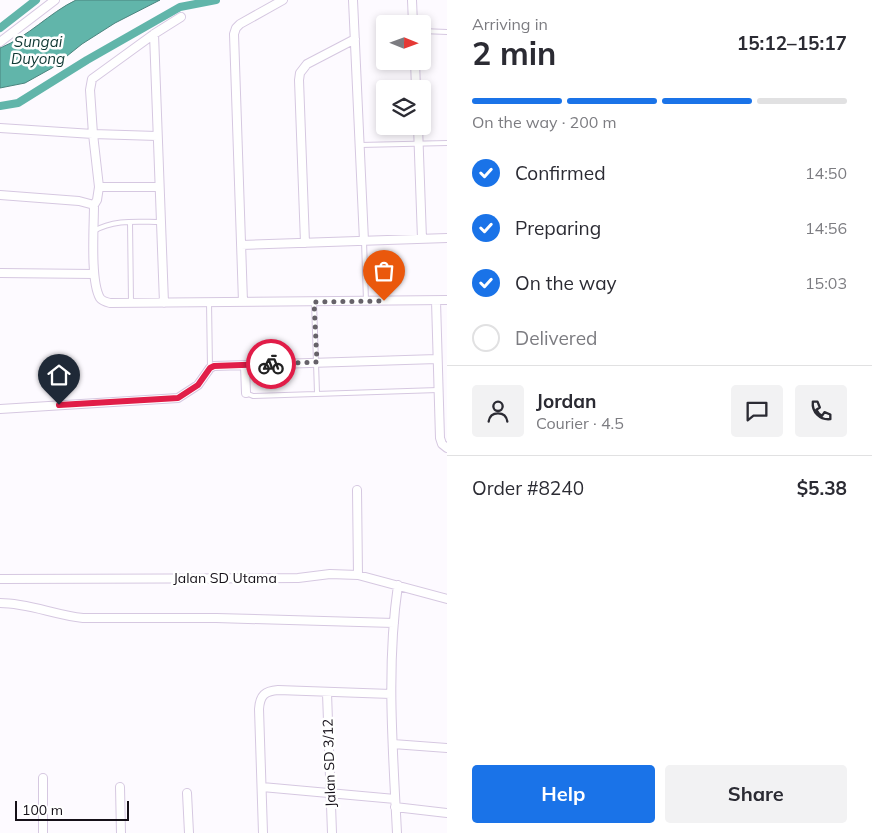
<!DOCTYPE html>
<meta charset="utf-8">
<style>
:root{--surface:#fff;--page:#f2f2f3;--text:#2b2b33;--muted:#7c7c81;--line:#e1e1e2;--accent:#1a73e8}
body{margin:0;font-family:Mulish,sans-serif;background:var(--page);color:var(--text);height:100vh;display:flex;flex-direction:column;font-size:19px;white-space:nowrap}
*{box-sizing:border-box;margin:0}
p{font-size:16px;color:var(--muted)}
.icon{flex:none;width:28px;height:28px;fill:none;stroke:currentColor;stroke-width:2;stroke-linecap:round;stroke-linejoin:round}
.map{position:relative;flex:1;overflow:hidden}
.sheet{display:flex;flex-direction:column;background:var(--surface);width:425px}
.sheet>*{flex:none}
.needle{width:32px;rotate:91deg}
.fabs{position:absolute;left:376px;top:15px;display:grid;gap:10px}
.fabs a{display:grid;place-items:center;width:55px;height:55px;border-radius:5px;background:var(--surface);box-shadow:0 2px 8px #0003;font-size:25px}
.scale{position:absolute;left:15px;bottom:12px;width:114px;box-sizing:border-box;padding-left:5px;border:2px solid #151018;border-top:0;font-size:14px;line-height:18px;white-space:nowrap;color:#151018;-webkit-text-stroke:4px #fff;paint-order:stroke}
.pin{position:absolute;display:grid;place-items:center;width:42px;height:42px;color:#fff;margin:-51px -21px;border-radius:50% 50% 50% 0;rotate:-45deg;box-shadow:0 0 5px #0007}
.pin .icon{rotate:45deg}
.courier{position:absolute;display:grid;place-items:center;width:50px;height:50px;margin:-25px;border:4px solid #e11d48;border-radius:50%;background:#fff;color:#222;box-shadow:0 1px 6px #0007}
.overview em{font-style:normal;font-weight:700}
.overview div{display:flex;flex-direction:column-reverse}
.overview{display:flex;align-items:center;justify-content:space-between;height:85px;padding:0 25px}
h1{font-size:32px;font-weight:700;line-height:38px}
.bar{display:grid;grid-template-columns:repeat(4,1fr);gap:8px 5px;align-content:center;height:60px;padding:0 25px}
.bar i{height:6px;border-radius:4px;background:var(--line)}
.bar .current{background:var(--accent)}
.bar p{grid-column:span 4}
.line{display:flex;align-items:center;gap:12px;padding:0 25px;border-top:1px solid var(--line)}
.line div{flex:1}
.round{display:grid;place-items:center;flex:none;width:52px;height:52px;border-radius:5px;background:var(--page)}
ol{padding:0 25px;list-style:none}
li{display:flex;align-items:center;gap:15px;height:55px}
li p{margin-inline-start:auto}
li .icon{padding:5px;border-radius:50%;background:var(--accent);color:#fff;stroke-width:4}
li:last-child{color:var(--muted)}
li i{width:28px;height:28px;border:2px solid var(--line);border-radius:50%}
.primary-button{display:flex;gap:10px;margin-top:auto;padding:10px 25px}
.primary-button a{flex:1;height:58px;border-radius:5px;background:var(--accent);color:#fff;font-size:20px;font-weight:700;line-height:58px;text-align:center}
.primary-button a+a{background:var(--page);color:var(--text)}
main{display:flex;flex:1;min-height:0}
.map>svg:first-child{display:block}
.water{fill:#61b5aa;stroke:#4a847e}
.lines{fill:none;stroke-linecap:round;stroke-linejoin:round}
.canal{stroke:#61b5aa;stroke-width:8}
.lane-casing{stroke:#d6c8e1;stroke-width:6}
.street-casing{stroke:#d6c8e1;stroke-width:10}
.lane{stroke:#fff;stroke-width:4}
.street{stroke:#fff;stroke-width:8}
.done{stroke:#666269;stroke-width:5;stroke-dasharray:0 9}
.route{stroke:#e11d48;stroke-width:6}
.labels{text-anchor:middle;stroke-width:5;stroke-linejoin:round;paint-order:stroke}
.street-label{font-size:14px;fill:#151018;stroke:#fff}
.water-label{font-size:15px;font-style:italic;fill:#103834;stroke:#fff}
</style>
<main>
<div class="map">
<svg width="447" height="833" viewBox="0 0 447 833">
<rect width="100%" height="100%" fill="#fdfaff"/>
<path class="water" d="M76,0H160L115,23L82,44L52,68L25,83L0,88V48C28,37 49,13 76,0Z"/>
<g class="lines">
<path class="canal" d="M0,28L36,0
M0,106L18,103L87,60L180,7L216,0"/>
<defs>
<path id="lane" d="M422,31L447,32
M360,145L447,143
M130,222L131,302
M94,231C114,219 138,222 160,222
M364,241L366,301
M209,302L210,368
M314,302L317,393
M246,393L253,396L438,390"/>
<path id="street" d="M353,0L364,241
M412,0L413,24
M154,34L164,303
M0,42L55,0
M415,61L416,89
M418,126L422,239
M0,128L93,134L157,136
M99,187H159
M0,195L79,201L94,205C94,226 90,281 100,298C102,301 106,302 110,303L447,300
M94,205L97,200L99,187L93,134L90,90L92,79L154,34L181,17
M305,243L299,80L300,73L307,64L355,39
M241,245L447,238
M0,273L94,274
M436,301L440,438L442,444L447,448
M243,302L234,34L236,28L240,24L283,0
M245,365L246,393
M0,409L178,398L198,385L210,368L214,366L437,359
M357,490L358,575
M0,579L298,578L330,574L358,575L447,599
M0,603C28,603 55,615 83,618H216L394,623
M327,693L332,833
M393,744L447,748
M120,787L121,833
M262,787L395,799
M187,793L189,833
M395,807L447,813
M43,833V778
M263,833L259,709C260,695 265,691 278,690L391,694
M397,833C393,751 386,667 398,585"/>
</defs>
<use href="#lane" class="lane-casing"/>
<use href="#street" class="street-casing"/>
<use href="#lane" class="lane"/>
<use href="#street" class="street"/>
</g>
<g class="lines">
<path class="done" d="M271,364L317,362L314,302L384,301"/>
<path class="route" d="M59,405L178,398L198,385L210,368L214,366L271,364"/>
</g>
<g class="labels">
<g class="street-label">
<text x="225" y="583">Jalan SD Utama</text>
<text transform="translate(329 763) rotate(-92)" y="5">Jalan SD 3/12</text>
</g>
<g class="water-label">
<text x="38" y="47">Sungai<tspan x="38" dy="17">Duyong</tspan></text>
</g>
</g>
</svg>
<div class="fabs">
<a><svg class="needle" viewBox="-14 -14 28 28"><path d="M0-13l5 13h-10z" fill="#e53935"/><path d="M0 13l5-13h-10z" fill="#7c7c81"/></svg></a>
<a><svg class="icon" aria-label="layers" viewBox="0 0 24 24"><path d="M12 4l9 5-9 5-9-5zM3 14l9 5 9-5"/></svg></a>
</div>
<div class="scale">100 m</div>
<div class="pin" style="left:384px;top:301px;background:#ea580c"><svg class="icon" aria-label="bag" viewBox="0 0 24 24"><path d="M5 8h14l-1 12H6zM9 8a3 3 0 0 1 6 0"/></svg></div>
<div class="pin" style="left:59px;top:405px;background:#1f2937"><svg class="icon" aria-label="home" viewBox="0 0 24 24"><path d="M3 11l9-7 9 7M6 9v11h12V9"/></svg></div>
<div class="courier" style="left:271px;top:364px"><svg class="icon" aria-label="bike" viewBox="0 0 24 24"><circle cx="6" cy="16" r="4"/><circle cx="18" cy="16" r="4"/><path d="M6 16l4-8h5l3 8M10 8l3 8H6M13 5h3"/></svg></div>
</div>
<section class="sheet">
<div class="overview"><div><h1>2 min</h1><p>Arriving in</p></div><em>15:12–15:17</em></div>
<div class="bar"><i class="current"></i><i class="current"></i><i class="current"></i><i></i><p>On the way · 200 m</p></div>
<ol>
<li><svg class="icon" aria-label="check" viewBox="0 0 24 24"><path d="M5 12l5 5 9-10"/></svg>Confirmed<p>14:50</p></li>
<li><svg class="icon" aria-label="check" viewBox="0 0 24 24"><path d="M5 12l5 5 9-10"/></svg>Preparing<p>14:56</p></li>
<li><svg class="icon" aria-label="check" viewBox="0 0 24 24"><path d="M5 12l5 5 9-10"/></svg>On the way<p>15:03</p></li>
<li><i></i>Delivered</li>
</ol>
<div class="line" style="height:90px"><a class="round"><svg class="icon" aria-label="person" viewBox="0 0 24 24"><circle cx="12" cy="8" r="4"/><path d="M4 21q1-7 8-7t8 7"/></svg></a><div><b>Jordan</b><p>Courier · 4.5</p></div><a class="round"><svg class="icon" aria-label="chat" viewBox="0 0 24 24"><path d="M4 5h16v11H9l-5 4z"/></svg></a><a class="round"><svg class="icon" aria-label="phone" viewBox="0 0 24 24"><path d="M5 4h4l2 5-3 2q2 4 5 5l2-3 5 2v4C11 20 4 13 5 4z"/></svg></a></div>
<div class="line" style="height:65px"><div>Order #8240</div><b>$5.38</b></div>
<div class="primary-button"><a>Help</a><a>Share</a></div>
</section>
</main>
